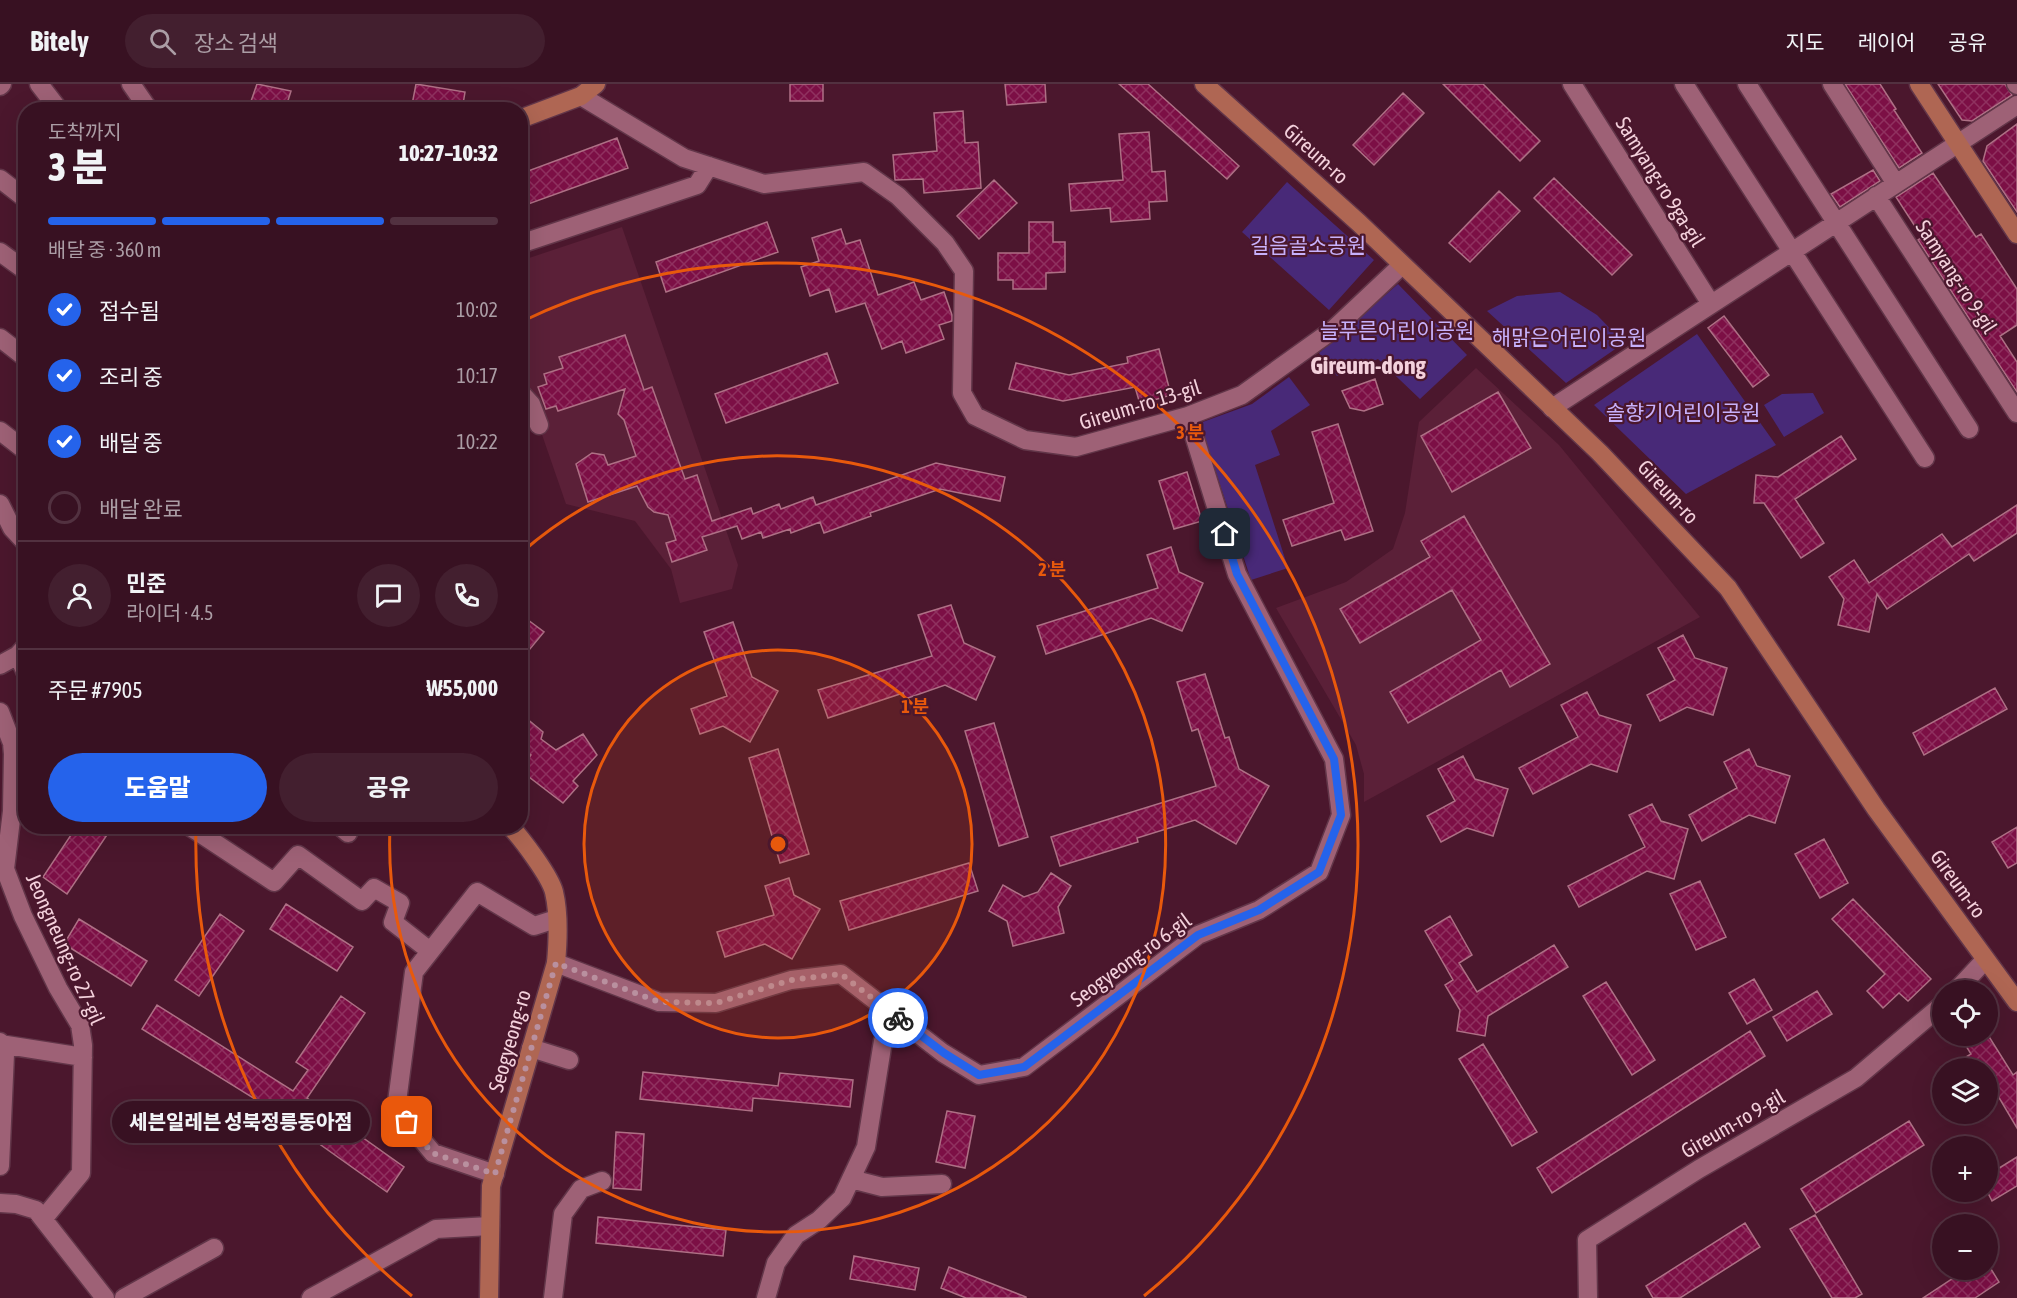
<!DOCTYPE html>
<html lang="ko">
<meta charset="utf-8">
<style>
:root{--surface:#381122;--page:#431f2f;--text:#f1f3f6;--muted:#ab9da5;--line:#523140;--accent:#2563eb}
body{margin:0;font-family:"Asap Condensed","Noto Sans KR",sans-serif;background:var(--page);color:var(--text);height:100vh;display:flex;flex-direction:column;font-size:22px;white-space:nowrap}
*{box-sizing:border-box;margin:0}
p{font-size:20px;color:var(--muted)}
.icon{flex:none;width:33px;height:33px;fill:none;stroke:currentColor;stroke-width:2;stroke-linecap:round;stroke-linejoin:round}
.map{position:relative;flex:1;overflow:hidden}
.details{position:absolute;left:18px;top:18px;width:510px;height:732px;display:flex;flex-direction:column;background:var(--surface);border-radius:24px;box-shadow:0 6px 24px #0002,0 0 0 2px var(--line)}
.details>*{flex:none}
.fabs{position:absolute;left:1932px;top:896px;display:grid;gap:12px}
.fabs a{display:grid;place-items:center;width:66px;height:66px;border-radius:50%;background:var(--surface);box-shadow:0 6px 24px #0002,0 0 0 2px var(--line);font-size:30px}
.pin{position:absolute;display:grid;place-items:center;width:51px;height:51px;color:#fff;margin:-26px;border-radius:12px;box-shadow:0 3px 9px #0006}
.courier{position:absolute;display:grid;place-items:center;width:60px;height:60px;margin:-30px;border:4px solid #2563eb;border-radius:50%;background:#fff;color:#222;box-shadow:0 2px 8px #0007}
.bubble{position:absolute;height:42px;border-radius:21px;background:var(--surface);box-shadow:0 6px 24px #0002,0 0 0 2px var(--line);font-size:20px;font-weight:800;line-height:42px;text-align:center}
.summary em{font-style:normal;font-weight:800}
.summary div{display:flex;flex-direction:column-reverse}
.summary{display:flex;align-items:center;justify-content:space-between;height:102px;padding:0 30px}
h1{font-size:39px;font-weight:800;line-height:45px}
.bar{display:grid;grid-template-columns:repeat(4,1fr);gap:9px 6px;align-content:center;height:72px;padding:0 30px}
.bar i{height:8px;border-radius:4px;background:var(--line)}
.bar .on{background:var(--accent)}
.bar p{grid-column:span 4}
.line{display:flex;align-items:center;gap:15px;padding:0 30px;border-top:2px solid var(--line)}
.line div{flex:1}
.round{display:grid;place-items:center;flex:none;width:63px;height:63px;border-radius:32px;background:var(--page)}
ol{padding:0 30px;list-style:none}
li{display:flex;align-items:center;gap:18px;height:66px}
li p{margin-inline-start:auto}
li .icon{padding:6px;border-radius:50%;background:var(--accent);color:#fff;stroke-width:4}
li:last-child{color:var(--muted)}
li i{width:33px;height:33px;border:3px solid var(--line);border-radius:50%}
.primary-button{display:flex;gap:12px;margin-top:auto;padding:12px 30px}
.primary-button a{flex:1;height:69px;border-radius:36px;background:var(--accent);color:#fff;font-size:24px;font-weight:800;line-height:69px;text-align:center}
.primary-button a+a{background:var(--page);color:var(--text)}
header{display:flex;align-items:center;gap:36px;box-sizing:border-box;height:84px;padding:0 30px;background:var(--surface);border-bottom:2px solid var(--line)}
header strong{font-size:28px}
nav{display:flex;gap:33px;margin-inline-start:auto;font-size:21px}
.search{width:420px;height:54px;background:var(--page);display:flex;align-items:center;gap:15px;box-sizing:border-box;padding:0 21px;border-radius:33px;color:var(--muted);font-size:22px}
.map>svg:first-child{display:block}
.built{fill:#5b2038}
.green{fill:#482978}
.building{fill:url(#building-cross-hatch);stroke:#ae7085;stroke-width:1.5}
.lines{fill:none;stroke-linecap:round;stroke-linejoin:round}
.street-casing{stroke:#623649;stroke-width:21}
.secondary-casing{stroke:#623649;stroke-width:21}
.street{stroke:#9e6176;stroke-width:18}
.secondary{stroke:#af6653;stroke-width:18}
.done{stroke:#b9909f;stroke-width:6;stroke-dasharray:0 10.8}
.route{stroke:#2563eb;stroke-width:8}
.ring{fill:none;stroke:#e8590c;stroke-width:3}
.labels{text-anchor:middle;stroke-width:4.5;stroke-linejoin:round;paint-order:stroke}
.street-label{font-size:21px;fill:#f4d1dc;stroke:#4b172d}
.park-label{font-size:21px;fill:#c7b1fc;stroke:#4b172d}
.quarter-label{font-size:24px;font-weight:bold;fill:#f4d1dc;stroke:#4b172d}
.centre{fill:#e8590c;stroke:#4b172d;stroke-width:3}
.ring-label{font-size:18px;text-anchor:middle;font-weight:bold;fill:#e8590c;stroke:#4b172d;stroke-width:4.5;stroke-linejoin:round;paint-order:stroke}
</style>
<header>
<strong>Bitely</strong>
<div class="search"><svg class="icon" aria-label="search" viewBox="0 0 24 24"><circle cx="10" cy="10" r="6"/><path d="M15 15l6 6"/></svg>장소 검색</div>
<nav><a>지도</a><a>레이어</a><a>공유</a></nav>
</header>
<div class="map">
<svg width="2017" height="1214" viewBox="0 0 2017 1214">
<defs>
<pattern id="building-cross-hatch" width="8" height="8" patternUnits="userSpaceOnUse" patternTransform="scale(1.5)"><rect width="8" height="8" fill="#7c0f45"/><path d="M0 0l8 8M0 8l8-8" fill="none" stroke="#8f315f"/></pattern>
</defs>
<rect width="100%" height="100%" fill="#4b172d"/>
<path class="built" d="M622,143L738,481L732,505L680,519L671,485L635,437L566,420L521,290L520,177Z
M1476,284L1559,361L1700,533L1364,718V690L1356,661L1276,524L1346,498L1393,465L1405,429L1419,338Z"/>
<path class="green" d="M1287,98L1374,176L1329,226L1242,148Z
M1398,200L1467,271L1420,315L1378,275L1337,292L1319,269Z
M1560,208L1597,231L1624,259L1566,299L1487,227L1517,212Z
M1697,250L1776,361L1686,410L1594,321Z
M1289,293L1310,321L1271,347L1280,371L1255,381L1288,484L1251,496L1200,339L1252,320Z
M1813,309L1824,329L1784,353L1764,321L1782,310Z"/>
<path class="building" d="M257,0L291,7L285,26H248Z
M416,0L465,8L462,26H411Z
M790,0H823V17H790Z
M1005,0H1045L1046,18L1007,21Z
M1119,0H1148L1239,82L1227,95Z
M1443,0H1483L1540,57L1520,77Z
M1845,0H1880L1896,25L1894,26L1922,69L1899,84Z
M1938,0H2005L2012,11L1972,37L1962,36Z
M1403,9L1424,29L1374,81L1353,61Z
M963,27L965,59L978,58L981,104L924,109L923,95L895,96L893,71L937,67L934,29Z
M2017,40V128L1983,77L1987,62Z
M1149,48L1152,88L1165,87L1167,117L1149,118L1150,135L1111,138L1110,124L1071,127L1069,100L1123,96L1119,50Z
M617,54L628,84L520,123V90Z
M1873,86L1880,97L1840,123L1831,110Z
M1933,89L1976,153L1981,150L2017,205V241L2000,252L2017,278V308L1918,156L1922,153L1896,113Z
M1554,94L1632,171L1612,191L1534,114Z
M994,96L1017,119L979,155L957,132Z
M1499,107L1520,127L1470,178L1449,159Z
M767,138L778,168L666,208L656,178Z
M1029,138H1053V158H1065V188L1046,189V205H1013V196H998V169H1029Z
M841,145L846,160L860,156L878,211L914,198L921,216L944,208L952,231V237L939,241L944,255L906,269L902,257L882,265L865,219L836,228L829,205L810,212L801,183L819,177L812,154Z
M1724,232L1769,291L1753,303L1708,244Z
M625,251L644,306L652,303L685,395L697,391L712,437L751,424L753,430L779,420L781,425L813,413L816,421L936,379L1005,393L1000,417L940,405L870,429L871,432L824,449L820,438L791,449L790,445L763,454L761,448L742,455L737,442L702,453L707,466L672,478L666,459L676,456L668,431L654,428L648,423L637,402L588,418L576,380L592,369L604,371L608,381L636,372L624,336L618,330L625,305L558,327L556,322L546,325L538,303L547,300L544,290L563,284L559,273Z
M1159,265L1171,311L1140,320L1135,303L1063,317L1009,305L1016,279L1069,291L1128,279L1127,273Z
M827,269L838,299L726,339L715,310Z
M1375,295L1383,320L1364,327L1350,324L1342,307Z
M1498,308L1531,364L1452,408L1421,352Z
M1338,340L1373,447L1345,456L1341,446L1292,462L1283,436L1334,419L1312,348Z
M1841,352L1856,375L1795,415L1824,459L1801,474L1764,419H1754L1756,391L1778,393Z
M1187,388L1202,437L1174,445L1159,397Z
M2017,421V449L1974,477L1969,470L1887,525L1877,510L1869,548L1838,541L1844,515L1829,493L1854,476L1869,499L1942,450L1952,463Z
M1464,432L1550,580L1510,603L1501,586L1408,639L1390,608L1481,556L1452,506L1360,559L1340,525L1430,473L1421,457Z
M1171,463L1179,488L1203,499L1182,547L1151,534L1046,570L1037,542L1158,504L1147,471Z
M951,521L964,559L995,573L976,616L945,601L905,615L903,609L828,634L818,606L932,572L918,531Z
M520,530L544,548L520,577Z
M733,538L752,593L778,607L750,658L723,642L700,650L691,625L727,612L704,548Z
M1683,551L1695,574L1727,584L1713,631L1687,623L1660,637L1647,611L1675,596L1658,564Z
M1205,590L1225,654L1229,653L1239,685L1269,702L1236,760L1195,736L1137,754L1138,758L1060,782L1051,753L1216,702L1198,645L1192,647L1177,598Z
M1995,604L2007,625L1924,671L1913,649Z
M1587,608L1599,631L1631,641L1617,688L1591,680L1533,710L1519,684L1578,653L1561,621Z
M520,629L543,648L541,655L556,666L583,650L597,671L573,697L578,702L563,719L520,686L531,671L520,663Z
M994,639L1028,753L999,762L965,647Z
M778,665L809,770L780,779L749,674Z
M1749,665L1757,682L1790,692L1775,739L1749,731L1702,757L1689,731L1737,704L1724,678Z
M1463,672L1475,695L1508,705L1493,752L1467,744L1441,758L1427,732L1455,717L1438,685Z
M1652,720L1661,737L1688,745L1674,795L1647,787L1579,823L1568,802L1645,763L1629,731Z
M77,742H113L67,810L43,793Z
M2017,743V779L2008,784L1992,758Z
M1824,755L1848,799L1820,814L1795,770Z
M969,779L978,807L849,846L840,817Z
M1051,789L1071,802L1058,823L1064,849L1013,862L1007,837L989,827L1003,801L1024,813L1038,808Z
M789,794L794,811L820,825L792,875L765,860L725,873L717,848L774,831L765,802Z
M1700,797L1726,853L1696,866L1670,810Z
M1853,815L1931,895L1908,917L1899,909L1883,924L1867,907L1885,890L1832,835Z
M286,820L353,863L337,887L270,845Z
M220,830L244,847L199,912L175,896Z
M1450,832L1472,871L1459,879L1477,908L1554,861L1568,883L1488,932L1485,952L1457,947L1460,926L1445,901L1453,896L1425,847Z
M79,835L147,877L131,902L64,860Z
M1754,895L1772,926L1747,940L1729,909Z
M1606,898L1655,976L1632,991L1583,912Z
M1817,907L1832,930L1787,957L1773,933Z
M341,912L365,929L307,1014L404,1083L387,1108L263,1020L142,945L157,921L293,1007L308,986L296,978Z
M1750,947L1765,972L1552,1109L1537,1084Z
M1973,951H1988L2013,991L2017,988V1044L1988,995V984H1948L1971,970L1963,957Z
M1483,960L1537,1048L1512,1062L1459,975Z
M643,988L778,1002L780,989L853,996L850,1023L753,1014L752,1027L640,1015Z
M947,1027L975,1032L965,1084L936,1078Z
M1909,1037L1924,1061L1816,1129L1801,1105Z
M616,1048L644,1050L641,1106L613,1104Z
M2017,1073V1102L1992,1117L1988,1109V1091Z
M1815,1131L1862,1210L1855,1214H1832L1790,1145Z
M598,1133L726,1146L723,1172L596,1159Z
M1745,1139L1760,1163L1680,1214H1653L1646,1202Z
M854,1172L919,1184L915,1206L850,1195Z
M949,1183L1026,1213V1214H966L941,1204Z
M1967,1185H1991L1999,1198L1975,1214H1923Z"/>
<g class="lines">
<defs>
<path id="street" d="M39,0L59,26
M131,0L149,26
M1572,0L1711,220
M1684,0L1925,374
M1747,0L1969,345
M1832,0L1896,100
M2016,0L2017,1
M0,2L2,0
M581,12L684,74L764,100L864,88L898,112L945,159L964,187L962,309L975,332L1025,356L1076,363L1188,332L1242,311L1334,245L1402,181
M0,95L26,115
M1876,112L2017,329
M520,160L697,101L709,82
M0,168L26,187
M0,254L26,274
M520,308L531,320L539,341
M1552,324L2017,21
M0,347L26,367
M0,420L12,444L26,459
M18,571L26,589
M0,581L18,571L26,562
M0,628L12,659L13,670L12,727L5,785L23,832L58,904L80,941L83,961L81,1089L44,1134
M189,742L274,798L298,771L362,817L374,804L400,819L393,838L430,867
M340,742L348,749
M556,879L659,918L716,919L791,896L841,890L943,969L979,991L1024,983L1198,851L1259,826L1319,788L1341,731L1334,675L1237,490L1188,332
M1957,906L1985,876
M0,958L5,970L0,1082
M0,960L83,973
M531,964L569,976
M495,1090L433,1069L407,1038L397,1018L414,888L477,808L534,842L556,835
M851,1095L882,1103L942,1100
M0,1119L16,1120L36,1126L105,1214
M124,1214L214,1164
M311,1214L436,1145L490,1142
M553,1214L563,1130L581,1105L602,1097
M766,1214L776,1179L796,1151L819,1136L842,1114L866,1063L883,957L897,933
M1588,1214L1587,1156L1699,1085L1856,994L1942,921"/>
<path id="secondary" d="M1204,0L1359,139L1600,369L1728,504L1876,725L2017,918
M1919,0L2017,150
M520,35L581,12L596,0
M489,1214L491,1102L556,879C558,857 559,829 554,808C550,792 522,755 510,742"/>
</defs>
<use href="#street" class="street-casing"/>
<use href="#secondary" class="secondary-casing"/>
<use href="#street" class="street"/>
<use href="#secondary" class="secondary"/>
</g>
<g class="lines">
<path class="done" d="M407,1038L432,1069L495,1090L556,879L659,918L716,919L791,896L841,890L898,934"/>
<path class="route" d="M898,934L944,969L979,991L1024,983L1198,851L1259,826L1319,788L1341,731L1334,675L1237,490L1225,450"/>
</g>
<circle cx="778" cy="760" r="194" fill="#e8590c" fill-opacity=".12"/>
<g class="ring">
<circle cx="778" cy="760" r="194"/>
<path d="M521 469A388 388 0 1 1 390 743"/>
<path d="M412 1212A582 582 0 0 1 196 745M523 237A582 582 0 0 1 1144 1212"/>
</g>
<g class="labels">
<g class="street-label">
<text transform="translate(1316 70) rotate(42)" y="7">Gireum-ro</text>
<text transform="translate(1660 98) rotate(58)" y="7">Samyang-ro 9ga-gil</text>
<text transform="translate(1956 193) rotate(57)" y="7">Samyang-ro 9-gil</text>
<text transform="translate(1140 321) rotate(-17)" y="7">Gireum-ro 13-gil</text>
<text transform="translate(1668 408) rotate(47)" y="7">Gireum-ro</text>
<text transform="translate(1958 800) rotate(54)" y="7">Gireum-ro</text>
<text transform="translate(65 865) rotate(66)" y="7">Jeongneung-ro 27-gil</text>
<text transform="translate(1131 876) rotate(-36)" y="7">Seogyeong-ro 6-gil</text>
<text transform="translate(510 957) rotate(-74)" y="7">Seogyeong-ro</text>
<text transform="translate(1733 1040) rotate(-30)" y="7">Gireum-ro 9-gil</text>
</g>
<g class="park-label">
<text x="1308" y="169">길음골소공원</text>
<text x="1397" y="254">늘푸른어린이공원</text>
<text x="1569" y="261">해맑은어린이공원</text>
<text x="1683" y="336">솔향기어린이공원</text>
</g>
<g class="quarter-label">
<text x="1368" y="290">Gireum-dong</text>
</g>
</g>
<circle cx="778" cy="760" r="9" class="centre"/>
<g class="ring-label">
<text x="1190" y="355">3 분</text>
<text x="1052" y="492">2 분</text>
<text x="915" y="629">1 분</text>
</g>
</svg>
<div class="fabs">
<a><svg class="icon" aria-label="locate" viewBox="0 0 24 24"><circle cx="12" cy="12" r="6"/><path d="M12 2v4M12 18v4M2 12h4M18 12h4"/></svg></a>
<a><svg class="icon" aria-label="layers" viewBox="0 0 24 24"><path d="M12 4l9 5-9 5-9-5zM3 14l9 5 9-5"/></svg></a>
<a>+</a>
<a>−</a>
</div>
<div class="pin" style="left:407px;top:1038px;background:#ea580c"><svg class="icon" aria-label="bag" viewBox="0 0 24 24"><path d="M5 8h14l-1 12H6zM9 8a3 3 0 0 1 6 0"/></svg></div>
<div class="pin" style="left:1225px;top:450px;background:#1f2937"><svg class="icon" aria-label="home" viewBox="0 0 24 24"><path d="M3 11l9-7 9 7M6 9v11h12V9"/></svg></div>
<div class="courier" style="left:898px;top:934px"><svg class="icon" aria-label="bike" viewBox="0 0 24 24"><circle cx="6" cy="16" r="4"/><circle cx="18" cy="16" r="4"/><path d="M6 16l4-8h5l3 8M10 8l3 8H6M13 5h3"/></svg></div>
<div class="bubble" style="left:112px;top:1017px;width:258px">세븐일레븐 성북정릉동아점</div>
<section class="details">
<div class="summary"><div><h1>3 분</h1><p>도착까지</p></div><em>10:27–10:32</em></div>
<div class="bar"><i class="on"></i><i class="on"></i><i class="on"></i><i></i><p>배달 중 · 360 m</p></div>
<ol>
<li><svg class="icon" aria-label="check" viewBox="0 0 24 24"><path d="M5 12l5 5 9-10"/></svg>접수됨<p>10:02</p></li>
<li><svg class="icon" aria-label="check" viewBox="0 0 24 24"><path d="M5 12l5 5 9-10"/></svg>조리 중<p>10:17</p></li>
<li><svg class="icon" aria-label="check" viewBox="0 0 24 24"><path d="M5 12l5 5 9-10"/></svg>배달 중<p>10:22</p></li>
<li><i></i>배달 완료</li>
</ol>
<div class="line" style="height:108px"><a class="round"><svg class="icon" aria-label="person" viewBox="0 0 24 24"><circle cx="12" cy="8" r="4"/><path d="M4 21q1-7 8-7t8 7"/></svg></a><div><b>민준</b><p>라이더 · 4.5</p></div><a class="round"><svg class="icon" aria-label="chat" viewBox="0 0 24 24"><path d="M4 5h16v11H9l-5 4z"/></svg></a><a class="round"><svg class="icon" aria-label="phone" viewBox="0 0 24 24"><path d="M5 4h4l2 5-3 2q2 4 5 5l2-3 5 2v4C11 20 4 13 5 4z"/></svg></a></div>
<div class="line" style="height:78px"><div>주문 #7905</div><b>₩55,000</b></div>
<div class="primary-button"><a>도움말</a><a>공유</a></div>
</section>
</div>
